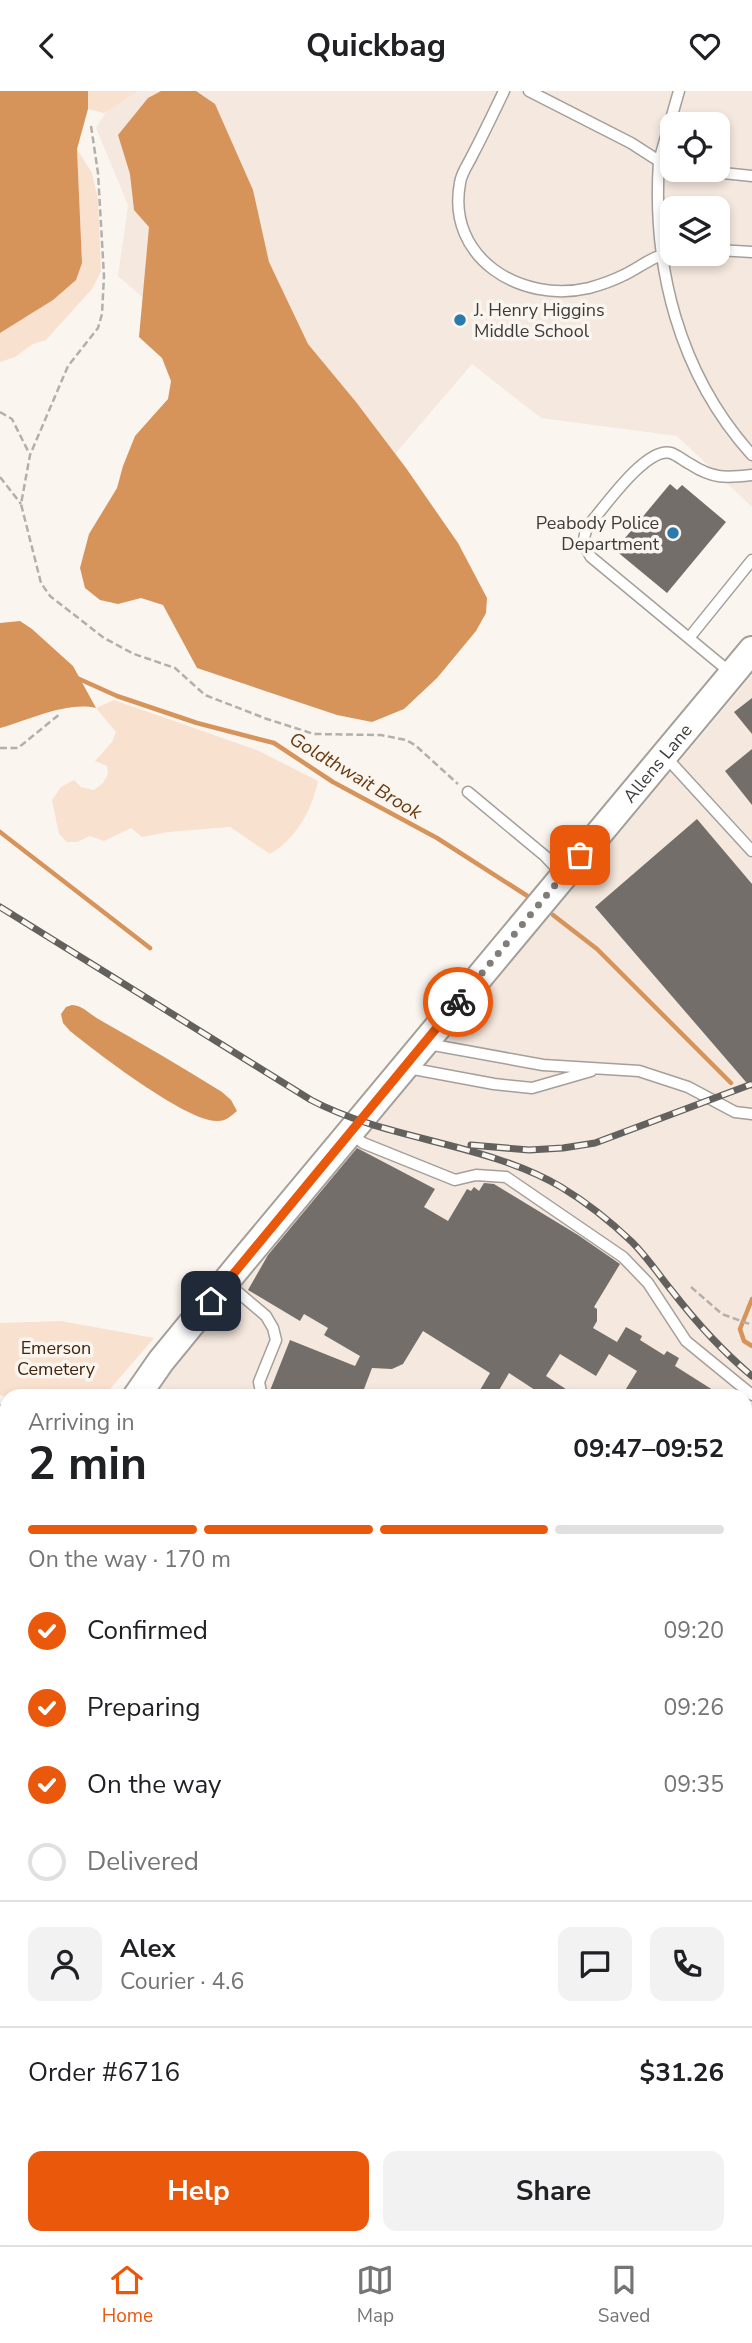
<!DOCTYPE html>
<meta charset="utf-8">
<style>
:root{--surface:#fff;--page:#f2f2f2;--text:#202124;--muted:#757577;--line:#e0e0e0;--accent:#ea580c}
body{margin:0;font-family:"Nunito Sans",sans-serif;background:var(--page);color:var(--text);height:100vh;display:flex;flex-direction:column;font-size:26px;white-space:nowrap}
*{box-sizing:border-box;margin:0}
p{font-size:23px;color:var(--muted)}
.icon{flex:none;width:38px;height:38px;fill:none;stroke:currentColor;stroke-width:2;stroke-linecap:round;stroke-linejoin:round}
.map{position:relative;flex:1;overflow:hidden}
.details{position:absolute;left:0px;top:1298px;width:752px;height:856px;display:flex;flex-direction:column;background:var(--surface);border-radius:21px 21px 0 0;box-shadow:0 4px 10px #0003}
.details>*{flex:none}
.buttons{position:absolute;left:660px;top:21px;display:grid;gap:14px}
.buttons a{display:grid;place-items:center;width:70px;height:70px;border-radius:14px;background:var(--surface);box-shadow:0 4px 10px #0003;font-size:35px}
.pin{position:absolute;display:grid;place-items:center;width:60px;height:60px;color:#fff;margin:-30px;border-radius:14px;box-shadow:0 4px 10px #0006}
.courier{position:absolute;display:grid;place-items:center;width:70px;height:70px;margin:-35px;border:5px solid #ea580c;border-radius:50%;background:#fff;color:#222;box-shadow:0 2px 9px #0007}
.head em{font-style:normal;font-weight:700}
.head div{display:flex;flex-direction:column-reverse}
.head{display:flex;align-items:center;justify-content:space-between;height:119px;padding:0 28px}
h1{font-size:46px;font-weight:700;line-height:52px}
.bar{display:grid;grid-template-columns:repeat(4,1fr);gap:10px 7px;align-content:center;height:84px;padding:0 28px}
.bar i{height:9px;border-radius:5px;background:var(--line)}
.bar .current{background:var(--accent)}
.bar p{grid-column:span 4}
.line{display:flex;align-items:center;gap:18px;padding:0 28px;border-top:2px solid var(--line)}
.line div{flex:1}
.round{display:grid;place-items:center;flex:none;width:74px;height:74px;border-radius:14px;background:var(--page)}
ol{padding:0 28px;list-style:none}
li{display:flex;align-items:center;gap:21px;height:77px}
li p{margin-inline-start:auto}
li .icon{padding:7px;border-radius:50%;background:var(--accent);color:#fff;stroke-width:4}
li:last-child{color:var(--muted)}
li i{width:38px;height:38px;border:4px solid var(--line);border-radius:50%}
.cta{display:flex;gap:14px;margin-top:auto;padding:14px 28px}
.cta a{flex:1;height:80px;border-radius:14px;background:var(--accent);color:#fff;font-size:28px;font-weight:700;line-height:80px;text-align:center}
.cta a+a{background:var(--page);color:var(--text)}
header{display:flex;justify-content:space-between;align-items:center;height:91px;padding:0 28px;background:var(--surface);font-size:32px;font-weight:700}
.tab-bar{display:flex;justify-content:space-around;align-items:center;height:98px;border-top:2px solid var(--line);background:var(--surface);font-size:19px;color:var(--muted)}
.tab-bar a{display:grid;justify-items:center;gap:4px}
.tab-bar .current{color:var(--accent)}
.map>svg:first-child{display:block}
.built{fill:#f5e8de;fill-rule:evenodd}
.green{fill:#f8e1cf}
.water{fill:#d6945b}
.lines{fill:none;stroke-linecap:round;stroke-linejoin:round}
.stream{stroke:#d6945b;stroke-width:4.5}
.building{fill:#746e6a}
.lane-casing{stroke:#a59f9a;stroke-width:13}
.street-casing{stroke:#a59f9a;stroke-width:23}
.secondary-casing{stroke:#a59f9a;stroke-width:30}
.primary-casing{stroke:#a59f9a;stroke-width:33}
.path{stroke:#b3afab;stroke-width:2.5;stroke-dasharray:7 3.5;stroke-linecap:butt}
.lane{stroke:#fff;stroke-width:10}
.street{stroke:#fff;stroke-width:19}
.secondary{stroke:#fff;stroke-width:26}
.primary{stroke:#fff;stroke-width:30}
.rail-casing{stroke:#63615e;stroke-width:7}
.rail{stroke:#fbf5f0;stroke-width:4.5;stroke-dasharray:13;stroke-linecap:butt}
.done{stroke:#807d7a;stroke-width:7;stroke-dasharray:0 12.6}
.route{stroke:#ea580c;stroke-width:9}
.poi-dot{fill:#2a7aac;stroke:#fbf5f0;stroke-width:2.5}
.labels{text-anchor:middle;stroke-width:7;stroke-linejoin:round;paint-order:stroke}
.poi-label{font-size:18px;fill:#3e3c3a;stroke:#fbf5f0;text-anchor:start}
.street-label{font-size:18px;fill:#3e3c3a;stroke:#fbf5f0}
.park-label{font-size:18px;fill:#40250c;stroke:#fbf5f0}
.water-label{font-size:19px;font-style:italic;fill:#683c11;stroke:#fbf5f0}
</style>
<header><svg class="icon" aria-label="back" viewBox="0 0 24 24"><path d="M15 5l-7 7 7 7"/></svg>Quickbag<svg class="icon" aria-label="heart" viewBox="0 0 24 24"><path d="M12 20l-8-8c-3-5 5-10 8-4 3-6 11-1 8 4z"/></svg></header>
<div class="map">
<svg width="752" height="2154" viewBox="0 0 752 2154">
<rect width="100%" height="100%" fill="#fbf5f0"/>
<path class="built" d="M120,0H752V416L677,345L541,327L472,273L365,398L118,185L128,114L96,37ZM672,33H718V79H672ZM672,117H718V163H672Z
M752,584V1638L746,1642V1306H146Z"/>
<path class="green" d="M88,0H138L104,22L88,18Z
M77,58L92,82L98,108L101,180L92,198L46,249L33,253L15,266L0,271V242L53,209L82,172Z
M114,609L257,659L318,690C312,719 296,748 270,763L230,736L168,741L142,746L131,737L104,750L90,745L77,751H67L59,743L52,709L61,696L74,689L81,696L94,699L103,692L108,683L107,675L95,670L112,651L116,641L96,617Z
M61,1230L154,1247L104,1305L7,1306L0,1304V1232Z
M0,2021L7,2022V2147H254L252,2154H0Z"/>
<path class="water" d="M0,0H88V18L77,58L82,172L76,189L53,209L0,242Z
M161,0H196L215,13L253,99L269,171L308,253L356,311L406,377L458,452L487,507L486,522L476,540L437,587L404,618L372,631L337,624L197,577L163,514L141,507L118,513L100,509L85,497L80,477L89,443L117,397L123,375L135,345L168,308L171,290L162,267L139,246L149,136L134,119L130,83L118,44L148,7Z
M20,530L32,538L73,575L96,617C67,610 29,629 0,637V532Z
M72,914C84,915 89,923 100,929C141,952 182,976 222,1001L231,1009L237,1020C231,1025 226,1030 218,1030C188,1032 96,961 70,940L63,932L61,923L66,916Z"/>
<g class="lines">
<path class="stream" d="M77,587L117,605L197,632L274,652L333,691L437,747L529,806
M0,741L150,857
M553,824L597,858L731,992
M752,1208L740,1238L744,1250L752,1255"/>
</g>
<path class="building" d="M670,393L677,399L682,394L726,431L667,502L615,459Z
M752,607V643L734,621Z
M752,658V714L725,680Z
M697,728L752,793V998L595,816Z
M357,1057L435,1098L424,1116L448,1130L467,1098L471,1100L474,1096L479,1100L484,1092L494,1093L578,1144L620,1173L594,1216L597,1218V1230L593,1237L617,1251L626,1236L642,1245L640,1249L664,1264L667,1260L679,1267L675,1275L724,1306H621L637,1280L609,1263L596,1285L560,1263L546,1285L578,1306H535L538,1301L509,1282L495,1306H476L490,1282L423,1240L403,1273L392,1278L372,1277L361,1306H277L269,1302L290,1249L355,1275L360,1265L324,1244L328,1237L304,1223L300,1230L248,1199L268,1164Z"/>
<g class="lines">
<defs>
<path id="lane" d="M504,0C494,21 484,42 473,63C469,72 461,82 460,92C446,167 521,213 589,197C600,194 614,189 624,184C641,176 653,164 672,162
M529,0L631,52L659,70L679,0
M672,73L659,70C652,176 679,283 752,364
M694,79L752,85
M718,159L752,161
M689,547L752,469
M731,582L591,466C583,454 582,448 588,435C604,417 646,355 671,362C677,364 684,370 690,373C713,388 726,387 752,384
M664,664L752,760
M468,701L545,765L563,784
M428,953L543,974L639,980L688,996L735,1021L752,1023
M408,977L494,993L532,997L591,980
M351,1042L363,1052L455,1089L476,1084L506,1086L623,1166L648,1192L686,1250L752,1304
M226,1191L266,1225L273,1237L276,1249L259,1291L262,1306
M746,1595L752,1589
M746,1651L752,1647
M0,2079L7,2104
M7,2154L9,2147"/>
<path id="street" d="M0,1907L7,1882
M746,1951L752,1943
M732,2147L743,2154
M383,2154L388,2147
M589,2154L593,2147"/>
<g id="secondary">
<path id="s1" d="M136,1306L161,1270L242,1171L752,559"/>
</g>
<path id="primary" d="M0,1330L7,1332
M746,1756L752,1763"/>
</defs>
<use href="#lane" class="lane-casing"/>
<use href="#street" class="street-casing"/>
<use href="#secondary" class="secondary-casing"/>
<use href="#primary" class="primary-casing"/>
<path class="path" d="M91,35L98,82L104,185L102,223L98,237L68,275L30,364L21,413L41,492L50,505L104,547L134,563L175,577L205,604L267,628L314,643L381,644L406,649L415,654L458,693
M0,321L12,328L29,362
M0,386L21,413
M0,657H18L61,622
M691,1196L722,1223L752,1234
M181,2154L182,2147"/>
<use href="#lane" class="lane"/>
<use href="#street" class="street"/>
<use href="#secondary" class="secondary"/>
<use href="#primary" class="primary"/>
<defs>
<path id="rail" d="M0,816L311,1009C389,1050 484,1051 561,1096C586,1111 610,1130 632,1151C647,1166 659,1184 672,1200C696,1231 722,1260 752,1285
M471,1054L529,1059L563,1057L595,1052L752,993"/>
</defs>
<use href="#rail" class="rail-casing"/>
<use href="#rail" class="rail"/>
</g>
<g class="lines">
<path class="done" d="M458,911L580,764"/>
<path class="route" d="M211,1210L458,911"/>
</g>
<g class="poi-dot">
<circle cx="460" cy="229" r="7"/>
<circle cx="673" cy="442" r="7"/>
</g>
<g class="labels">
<g class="poi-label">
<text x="474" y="225">J. Henry Higgins<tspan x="474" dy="21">Middle School</tspan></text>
<text x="659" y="438" text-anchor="end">Peabody Police<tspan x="659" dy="21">Department</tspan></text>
</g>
<g class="street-label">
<text dy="6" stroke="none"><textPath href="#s1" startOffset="821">Allens Lane</textPath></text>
</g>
<g class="park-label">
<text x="56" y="1263">Emerson<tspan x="56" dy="21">Cemetery</tspan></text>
</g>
<g class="water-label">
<text transform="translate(356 684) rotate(31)" y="7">Goldthwait Brook</text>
</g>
</g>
</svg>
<div class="buttons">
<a><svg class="icon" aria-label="locate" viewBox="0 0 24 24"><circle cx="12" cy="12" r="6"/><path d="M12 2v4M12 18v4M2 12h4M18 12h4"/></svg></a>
<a><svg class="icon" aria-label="layers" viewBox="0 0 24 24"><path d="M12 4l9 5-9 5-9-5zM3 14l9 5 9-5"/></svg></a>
</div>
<div class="pin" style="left:580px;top:764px;background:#ea580c"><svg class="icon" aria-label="bag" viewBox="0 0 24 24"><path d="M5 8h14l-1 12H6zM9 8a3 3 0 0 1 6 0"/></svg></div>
<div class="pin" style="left:211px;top:1210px;background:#1f2937"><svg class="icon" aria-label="home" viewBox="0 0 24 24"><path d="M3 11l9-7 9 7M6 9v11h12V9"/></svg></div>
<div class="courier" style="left:458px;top:911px"><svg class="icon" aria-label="bike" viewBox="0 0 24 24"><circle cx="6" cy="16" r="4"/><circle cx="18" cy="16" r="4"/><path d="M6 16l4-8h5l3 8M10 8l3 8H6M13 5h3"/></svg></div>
<section class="details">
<div class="head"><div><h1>2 min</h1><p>Arriving in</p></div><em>09:47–09:52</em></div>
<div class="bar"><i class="current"></i><i class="current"></i><i class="current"></i><i></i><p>On the way · 170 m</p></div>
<ol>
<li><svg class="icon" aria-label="check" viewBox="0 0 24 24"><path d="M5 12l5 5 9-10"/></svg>Confirmed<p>09:20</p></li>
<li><svg class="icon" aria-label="check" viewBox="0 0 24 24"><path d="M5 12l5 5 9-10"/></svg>Preparing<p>09:26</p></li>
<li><svg class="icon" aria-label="check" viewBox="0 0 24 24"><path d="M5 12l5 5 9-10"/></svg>On the way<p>09:35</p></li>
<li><i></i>Delivered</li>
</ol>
<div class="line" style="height:126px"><a class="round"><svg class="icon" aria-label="person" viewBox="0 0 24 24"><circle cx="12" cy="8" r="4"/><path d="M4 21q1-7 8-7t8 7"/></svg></a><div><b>Alex</b><p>Courier · 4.6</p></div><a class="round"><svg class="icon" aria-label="chat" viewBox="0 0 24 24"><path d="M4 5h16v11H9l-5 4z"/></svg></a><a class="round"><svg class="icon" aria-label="phone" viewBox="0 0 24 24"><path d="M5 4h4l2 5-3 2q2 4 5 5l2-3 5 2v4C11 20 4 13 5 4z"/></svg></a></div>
<div class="line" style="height:91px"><div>Order #6716</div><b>$31.26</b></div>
<div class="cta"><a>Help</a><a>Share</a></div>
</section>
</div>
<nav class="tab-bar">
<a class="current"><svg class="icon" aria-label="home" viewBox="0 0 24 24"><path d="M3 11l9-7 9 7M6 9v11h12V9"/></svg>Home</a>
<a><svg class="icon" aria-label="map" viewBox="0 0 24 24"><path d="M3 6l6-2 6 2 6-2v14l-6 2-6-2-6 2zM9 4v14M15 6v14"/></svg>Map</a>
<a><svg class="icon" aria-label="saved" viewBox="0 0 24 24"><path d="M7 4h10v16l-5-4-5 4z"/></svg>Saved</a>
</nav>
